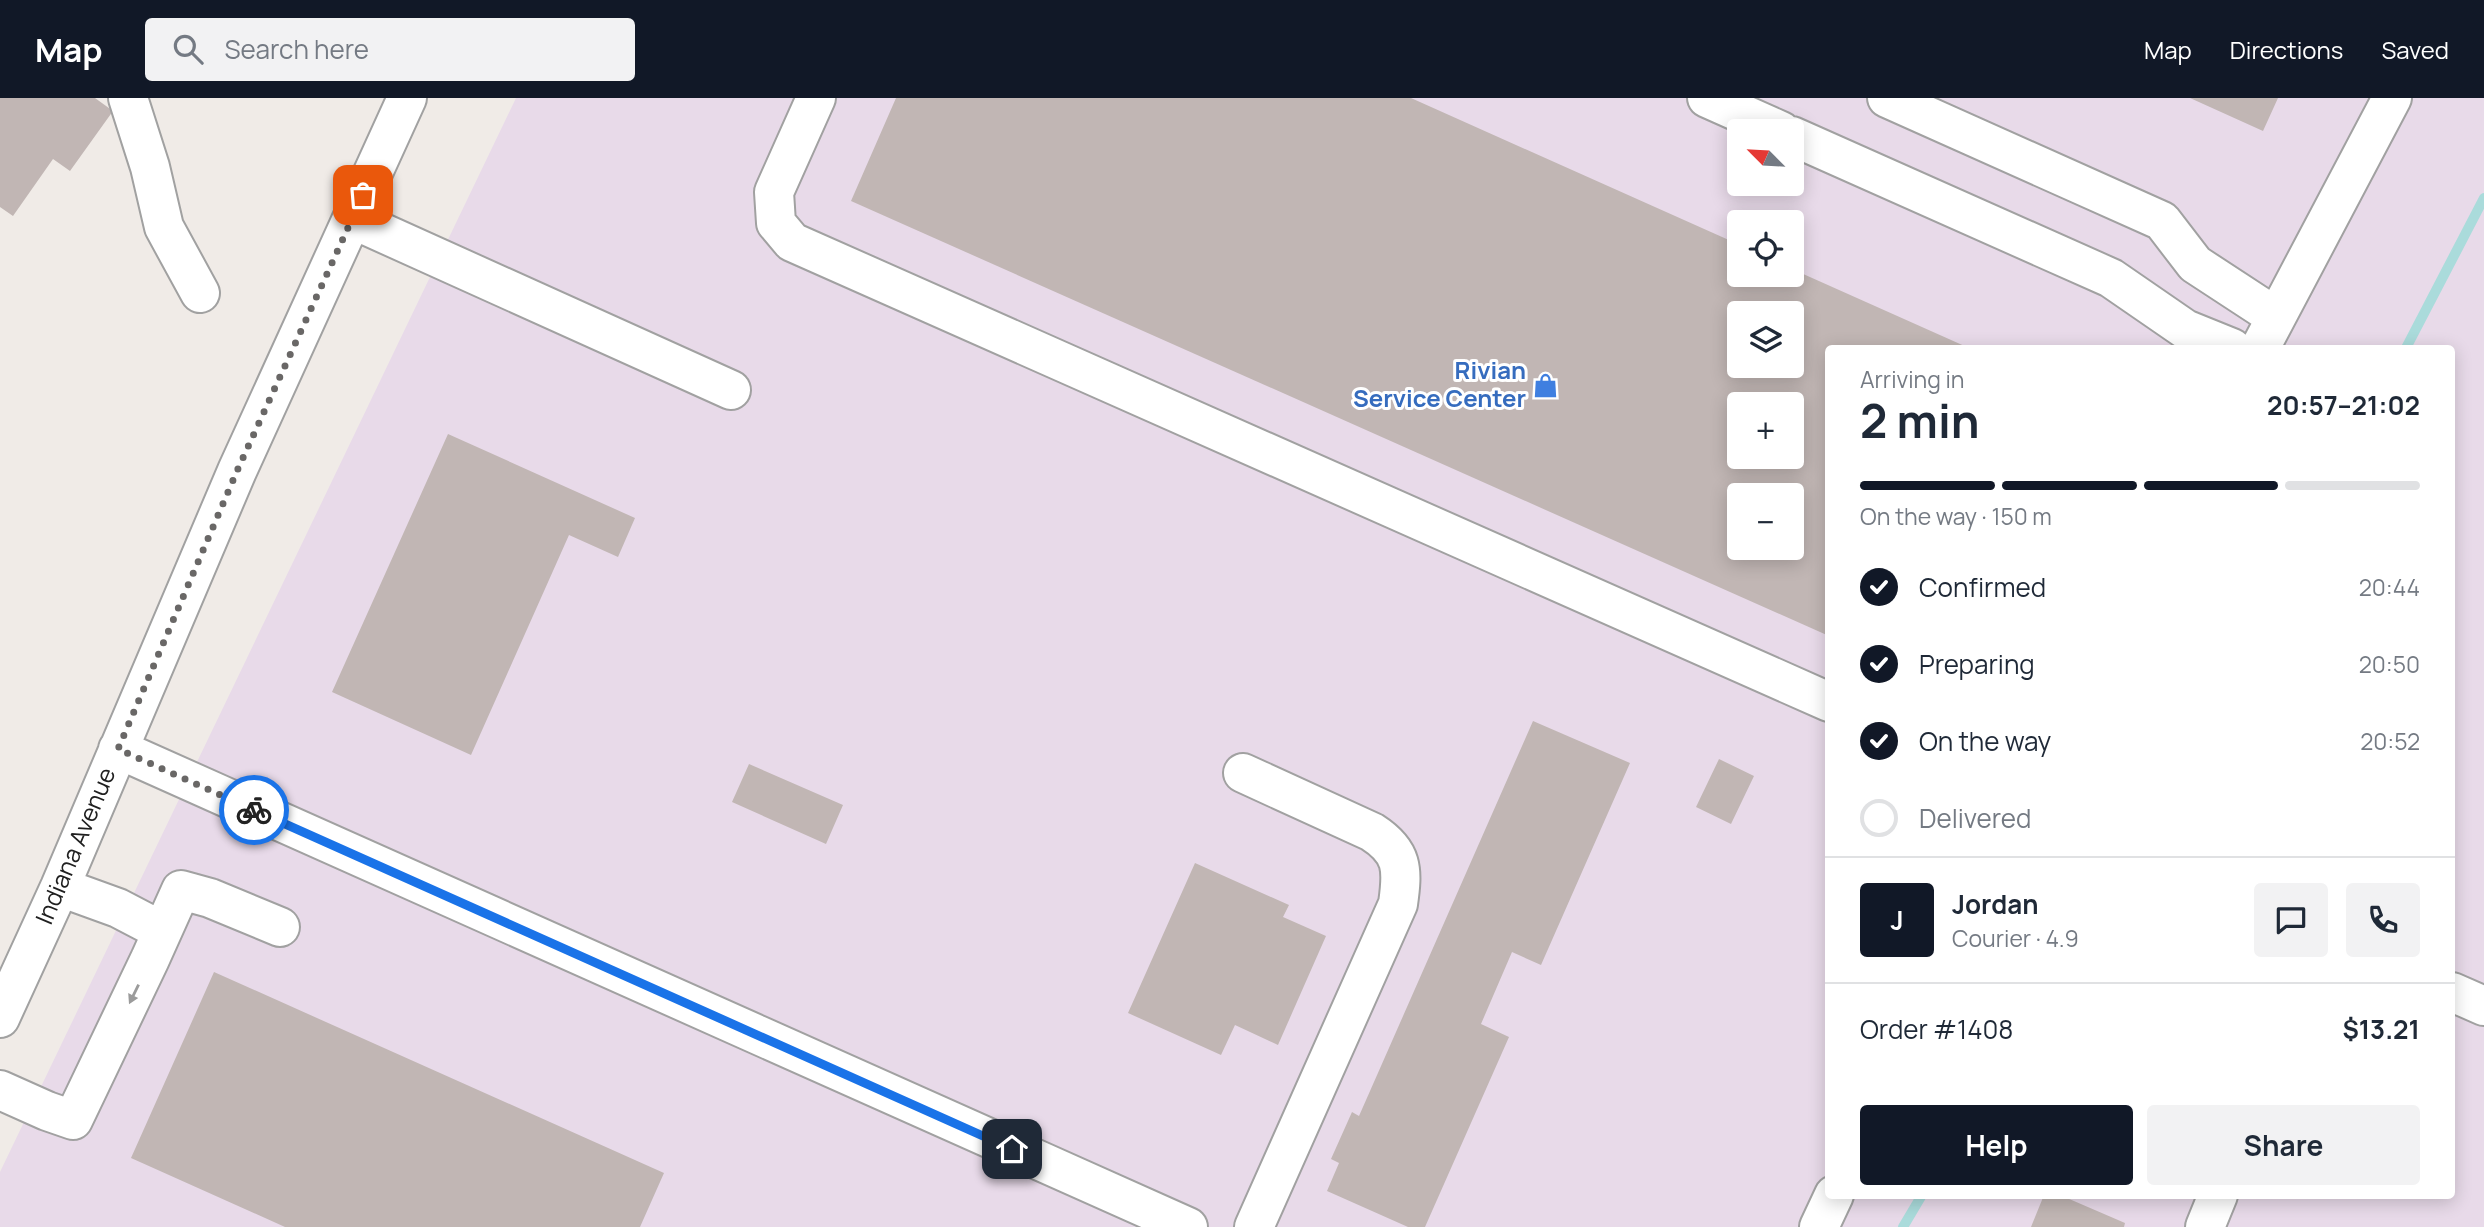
<!DOCTYPE html>
<meta charset="utf-8">
<style>
:root{--surface:#fff;--page:#f2f2f3;--text:#1f2937;--muted:#747a83;--line:#e0e1e3;--accent:#111827}
body{margin:0;font-family:Manrope,sans-serif;background:var(--page);color:var(--text);height:100vh;display:flex;flex-direction:column;font-size:26px;white-space:nowrap}
*{box-sizing:border-box;margin:0}
p{font-size:23px;color:var(--muted)}
.icon{flex:none;width:38px;height:38px;fill:none;stroke:currentColor;stroke-width:2;stroke-linecap:round;stroke-linejoin:round}
.map{position:relative;flex:1;overflow:hidden}
.sheet{position:absolute;left:1825px;top:247px;width:630px;height:854px;display:flex;flex-direction:column;background:var(--surface);border-radius:7px;box-shadow:0 4px 18px #0003}
.sheet>*{flex:none}
.needle{width:46px;rotate:294deg}
.controls{position:absolute;left:1727px;top:21px;display:grid;gap:14px}
.controls a{display:grid;place-items:center;width:77px;height:77px;border-radius:7px;background:var(--surface);box-shadow:0 4px 18px #0003;font-size:35px}
.pin{position:absolute;display:grid;place-items:center;width:60px;height:60px;color:#fff;margin:-30px;border-radius:14px;box-shadow:0 4px 10px #0006}
.courier{position:absolute;display:grid;place-items:center;width:70px;height:70px;margin:-35px;border:5px solid #1a73e8;border-radius:50%;background:#fff;color:#222;box-shadow:0 2px 9px #0007}
.headline em{font-style:normal;font-weight:700}
.headline div{display:flex;flex-direction:column-reverse}
.headline{display:flex;align-items:center;justify-content:space-between;height:119px;padding:0 35px}
h1{font-size:46px;font-weight:700;line-height:52px}
.bar{display:grid;grid-template-columns:repeat(4,1fr);gap:10px 7px;align-content:center;height:84px;padding:0 35px}
.bar i{height:9px;border-radius:5px;background:var(--line)}
.bar .on{background:var(--accent)}
.bar p{grid-column:span 4}
.line{display:flex;align-items:center;gap:18px;padding:0 35px;border-top:2px solid var(--line)}
.line div{flex:1}
.round{display:grid;place-items:center;flex:none;width:74px;height:74px;border-radius:7px;background:var(--page)}
ol{padding:0 35px;list-style:none}
li{display:flex;align-items:center;gap:21px;height:77px}
li p{margin-inline-start:auto}
li .icon{padding:7px;border-radius:50%;background:var(--accent);color:#fff;stroke-width:4}
li:last-child{color:var(--muted)}
li i{width:38px;height:38px;border:4px solid var(--line);border-radius:50%}
.action{display:flex;gap:14px;margin-top:auto;padding:14px 35px}
.action a{flex:1;height:80px;border-radius:7px;background:var(--accent);color:#fff;font-size:28px;font-weight:700;line-height:80px;text-align:center}
.action a+a{background:var(--page);color:var(--text)}
header{display:flex;align-items:center;gap:42px;box-sizing:border-box;height:98px;padding:0 35px;background:var(--accent);color:#fff}
header strong{font-size:33px}
nav{display:flex;gap:38px;margin-inline-start:auto;font-size:24px}
.search{width:490px;height:63px;background:var(--page);display:flex;align-items:center;gap:18px;box-sizing:border-box;padding:0 24px;border-radius:7px;color:var(--muted);font-size:26px}
.map>svg:first-child{display:block}
.industrial{fill:#e8dae9;fill-rule:evenodd}
.lines{fill:none;stroke-linecap:round;stroke-linejoin:round}
.stream{stroke:#aadbdb;stroke-width:10}
.building{fill:#c1b6b4;fill-rule:evenodd}
.minor-casing{stroke:#a1a1a1;stroke-width:42}
.minor{stroke:#fff;stroke-width:38}
.oneway{fill:#9b9b9b}
.done{stroke:#696766;stroke-width:7;stroke-dasharray:0 12.6}
.route{stroke:#1a73e8;stroke-width:9}
.labels{text-anchor:middle;stroke-width:6;stroke-linejoin:round;paint-order:stroke}
.shop-label{font-size:24px;font-weight:bold;fill:#366cbe;stroke:#fff;text-anchor:end}
.street-label{font-size:24px;fill:#202020;stroke:#fff}
</style>
<header>
<strong>Map</strong>
<div class="search"><svg class="icon" aria-label="search" viewBox="0 0 24 24"><circle cx="10" cy="10" r="6"/><path d="M15 15l6 6"/></svg>Search here</div>
<nav><a>Map</a><a>Directions</a><a>Saved</a></nav>
</header>
<div class="map">
<svg width="2484" height="1129" viewBox="0 0 2484 1129">
<rect width="100%" height="100%" fill="#f0ebe7"/>
<path class="industrial" d="M516,0H2484V1129H0V1074ZM1740,33H1792V86H1740ZM1740,124H1792V177H1740ZM1740,215H1792V268H1740ZM1829,250H2452V1097H1829ZM1740,306H1792V359H1740ZM1740,397H1792V450H1740Z"/>
<g class="lines">
<path class="stream" d="M2406,250L2484,100
M1903,1129L1922,1097"/>
</g>
<path class="building" d="M0,0H95L113,13L70,73L53,61L13,118L0,109Z
M896,0H1411L1740,147V177H1792V171L1969,250H1829V538L851,103ZM1740,215H1792V268H1740ZM1740,306H1792V359H1740ZM1740,397H1792V450H1740Z
M2190,0H2278L2263,33Z
M448,336L635,420L618,459L569,437L471,657L332,594Z
M1533,623L1630,665L1541,867L1512,854L1481,926L1509,939L1425,1129H1408L1327,1093L1339,1065L1331,1061L1352,1014L1359,1018Z
M1719,661L1754,678L1731,726L1696,709Z
M749,666L843,707L826,746L732,704Z
M1195,765L1289,807L1283,819L1326,838L1278,947L1235,927L1221,957L1128,915Z
M214,874L664,1075L640,1129H285L131,1060Z
M2044,1097H2060L2125,1125L2124,1129H2031Z"/>
<g class="lines">
<defs>
<path id="minor" d="M128,0L150,69L164,129L200,195
M816,0L774,94L776,125L792,144L1829,604
M1707,0L1781,33
M1887,0L2162,123L2195,166L2276,219
M1792,38L2111,180L2185,231L2232,250
M352,121L731,292
M2260,250L2392,0
M118,651L1188,1129
M1243,675L1372,734C1403,754 1403,771 1398,806L1254,1129
M60,789L118,810L162,833
M2452,894L2484,908
M0,920L60,789L237,373L407,0
M0,992L47,1013L73,1022L150,861L181,792L210,800L280,829
M1819,1129L1834,1097
M2205,1129L2218,1097"/>
</defs>
<use href="#minor" class="minor-casing"/>
<use href="#minor" class="minor"/>
</g>
<defs><path id="oneway-solid" d="M-6-.8H1V-3.2L6.5 0L1 3.2V.8H-6Z" transform="scale(1.75)"/></defs>
<use class="oneway" href="#oneway-solid" transform="translate(134 896) rotate(116)"/>
<g class="lines">
<path class="done" d="M254,712L118,651L237,373L363,97"/>
<path class="route" d="M254,712L1012,1051"/>
</g>
<defs>
<symbol id="shop-bare" viewBox="-9 -9 18 18"><path d="M-5-2.5h2.3a2.7 3.5 0 0 1 5.4 0H5L5.5 6h-11ZM-1.5-2.5h3a1.5 2.3 0 0 0-3 0Z" fill="#3f7fe0" stroke="#fff" stroke-width="2.5" paint-order="stroke"/></symbol>
</defs>
<g fill-rule="evenodd">
<use href="#shop-bare" x="1528" y="270" width="35" height="35"/>
</g>
<g class="labels">
<g class="shop-label">
<text x="1526" y="281">Rivian<tspan x="1526" dy="28">Service Center</tspan></text>
</g>
<g class="street-label">
<text transform="translate(76 748) rotate(-67)" y="8">Indiana Avenue</text>
</g>
</g>
</svg>
<div class="controls">
<a><svg class="needle" viewBox="-14 -14 28 28"><path d="M0-13l5 13h-10z" fill="#e53935"/><path d="M0 13l5-13h-10z" fill="#747a83"/></svg></a>
<a><svg class="icon" aria-label="locate" viewBox="0 0 24 24"><circle cx="12" cy="12" r="6"/><path d="M12 2v4M12 18v4M2 12h4M18 12h4"/></svg></a>
<a><svg class="icon" aria-label="layers" viewBox="0 0 24 24"><path d="M12 4l9 5-9 5-9-5zM3 14l9 5 9-5"/></svg></a>
<a>+</a>
<a>−</a>
</div>
<div class="pin" style="left:363px;top:97px;background:#ea580c"><svg class="icon" aria-label="bag" viewBox="0 0 24 24"><path d="M5 8h14l-1 12H6zM9 8a3 3 0 0 1 6 0"/></svg></div>
<div class="pin" style="left:1012px;top:1051px;background:#1f2937"><svg class="icon" aria-label="home" viewBox="0 0 24 24"><path d="M3 11l9-7 9 7M6 9v11h12V9"/></svg></div>
<div class="courier" style="left:254px;top:712px"><svg class="icon" aria-label="bike" viewBox="0 0 24 24"><circle cx="6" cy="16" r="4"/><circle cx="18" cy="16" r="4"/><path d="M6 16l4-8h5l3 8M10 8l3 8H6M13 5h3"/></svg></div>
<section class="sheet">
<div class="headline"><div><h1>2 min</h1><p>Arriving in</p></div><em>20:57–21:02</em></div>
<div class="bar"><i class="on"></i><i class="on"></i><i class="on"></i><i></i><p>On the way · 150 m</p></div>
<ol>
<li><svg class="icon" aria-label="check" viewBox="0 0 24 24"><path d="M5 12l5 5 9-10"/></svg>Confirmed<p>20:44</p></li>
<li><svg class="icon" aria-label="check" viewBox="0 0 24 24"><path d="M5 12l5 5 9-10"/></svg>Preparing<p>20:50</p></li>
<li><svg class="icon" aria-label="check" viewBox="0 0 24 24"><path d="M5 12l5 5 9-10"/></svg>On the way<p>20:52</p></li>
<li><i></i>Delivered</li>
</ol>
<div class="line" style="height:126px"><b class="round" style="background:var(--accent);color:#fff">J</b><div><b>Jordan</b><p>Courier · 4.9</p></div><a class="round"><svg class="icon" aria-label="chat" viewBox="0 0 24 24"><path d="M4 5h16v11H9l-5 4z"/></svg></a><a class="round"><svg class="icon" aria-label="phone" viewBox="0 0 24 24"><path d="M5 4h4l2 5-3 2q2 4 5 5l2-3 5 2v4C11 20 4 13 5 4z"/></svg></a></div>
<div class="line" style="height:91px"><div>Order #1408</div><b>$13.21</b></div>
<div class="action"><a>Help</a><a>Share</a></div>
</section>
</div>
